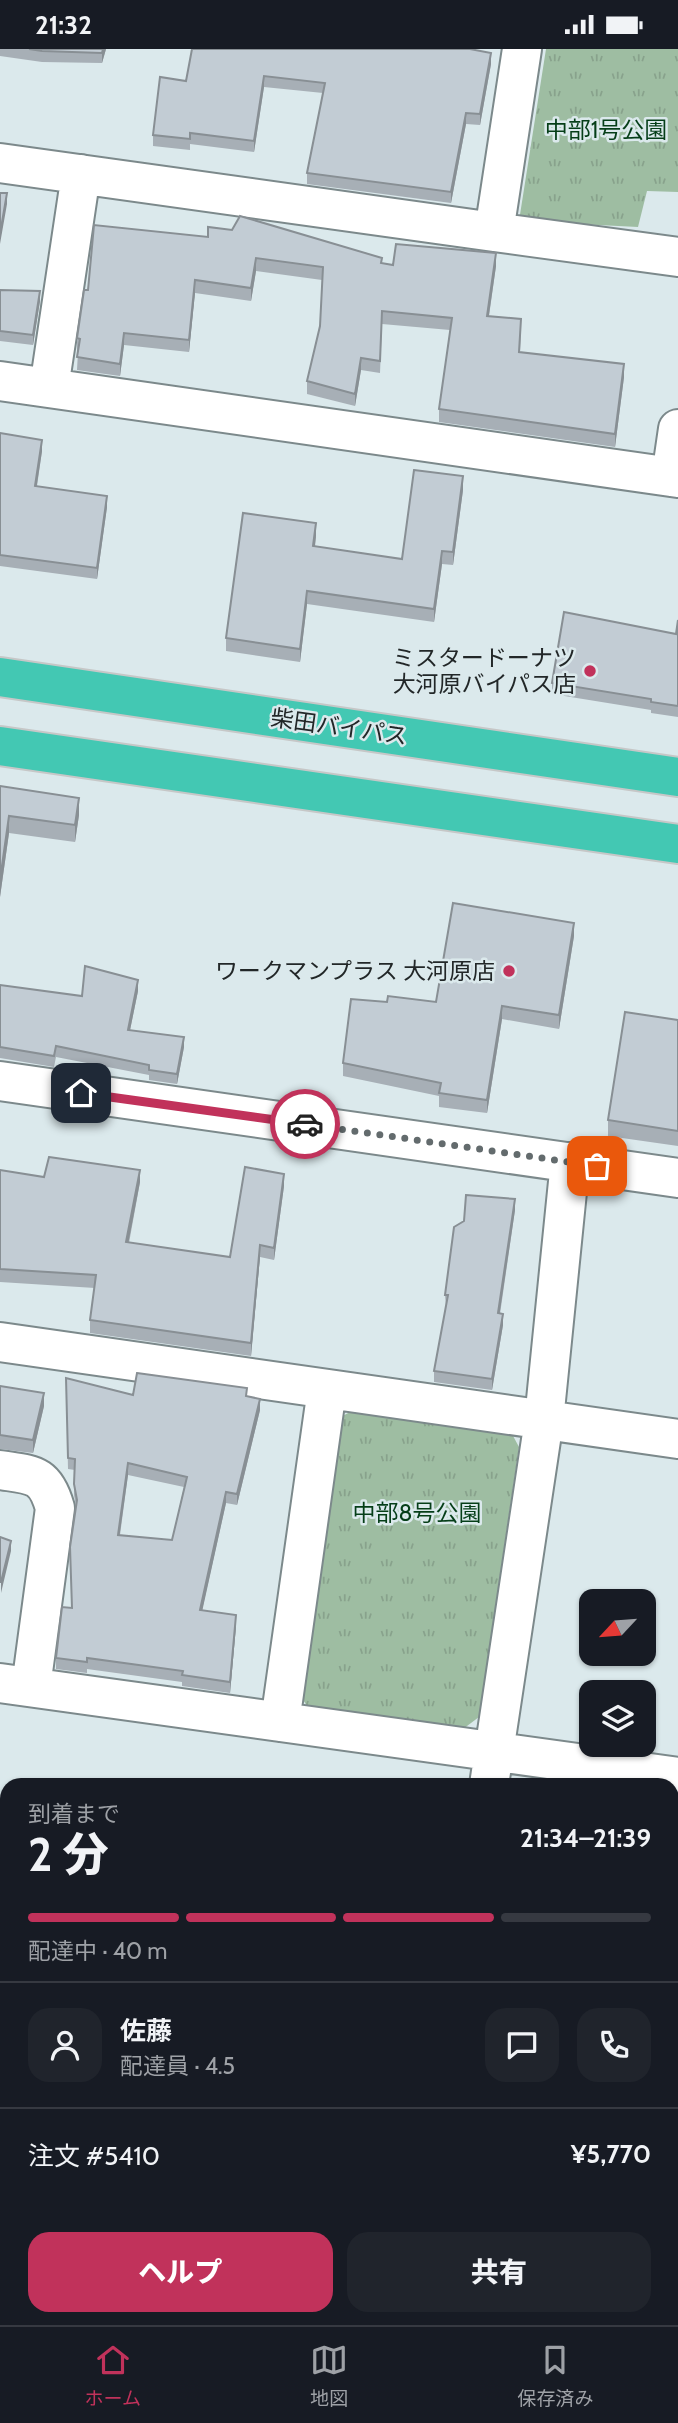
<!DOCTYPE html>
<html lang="ja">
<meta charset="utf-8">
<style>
:root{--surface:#171b24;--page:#20242c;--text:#f1f3f6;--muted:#9ea1a6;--line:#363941;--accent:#c1325b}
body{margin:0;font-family:Cabin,"Noto Sans JP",sans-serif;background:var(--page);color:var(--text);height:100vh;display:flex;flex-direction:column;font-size:26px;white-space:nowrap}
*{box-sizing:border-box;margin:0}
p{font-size:23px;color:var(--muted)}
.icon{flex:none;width:38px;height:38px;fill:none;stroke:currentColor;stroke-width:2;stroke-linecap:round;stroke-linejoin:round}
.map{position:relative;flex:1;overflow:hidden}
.side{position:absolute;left:0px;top:1729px;width:679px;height:548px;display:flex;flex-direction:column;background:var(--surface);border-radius:21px 21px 0 0;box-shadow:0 2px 5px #0004}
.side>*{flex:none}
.needle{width:46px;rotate:244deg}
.buttons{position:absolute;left:579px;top:1540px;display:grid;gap:14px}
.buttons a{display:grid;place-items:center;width:77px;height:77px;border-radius:14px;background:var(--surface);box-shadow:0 2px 5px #0004;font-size:35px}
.pin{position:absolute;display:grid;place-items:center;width:60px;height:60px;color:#fff;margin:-30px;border-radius:14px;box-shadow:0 4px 10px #0006}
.courier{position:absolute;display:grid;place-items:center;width:70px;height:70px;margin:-35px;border:5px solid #c1325b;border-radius:50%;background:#fff;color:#222;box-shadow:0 2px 9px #0007}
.head em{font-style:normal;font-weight:800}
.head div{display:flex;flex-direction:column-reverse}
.head{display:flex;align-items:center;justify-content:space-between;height:119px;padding:0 28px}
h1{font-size:46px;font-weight:800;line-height:52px}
.bar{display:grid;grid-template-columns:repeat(4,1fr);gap:10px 7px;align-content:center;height:84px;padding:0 28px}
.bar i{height:9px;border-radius:5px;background:var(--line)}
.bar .active{background:var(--accent)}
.bar p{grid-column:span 4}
.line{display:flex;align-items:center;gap:18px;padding:0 28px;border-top:2px solid var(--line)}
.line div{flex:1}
.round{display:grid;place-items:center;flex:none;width:74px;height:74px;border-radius:21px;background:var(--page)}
.cta{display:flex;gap:14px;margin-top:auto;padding:14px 28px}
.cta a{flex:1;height:80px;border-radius:21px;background:var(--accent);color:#fff;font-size:28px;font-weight:800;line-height:80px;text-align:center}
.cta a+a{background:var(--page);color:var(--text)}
.status{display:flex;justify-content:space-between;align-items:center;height:49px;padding:0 35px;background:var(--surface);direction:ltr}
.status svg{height:19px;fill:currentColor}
.menu{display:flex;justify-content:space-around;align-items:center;height:98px;border-top:2px solid var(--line);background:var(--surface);font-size:19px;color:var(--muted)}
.menu a{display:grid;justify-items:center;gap:4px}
.menu .active{color:var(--accent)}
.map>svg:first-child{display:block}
.park{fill:url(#park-tufts)}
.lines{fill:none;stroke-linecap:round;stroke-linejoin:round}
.minor-casing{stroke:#7c898b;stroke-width:42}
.highway-casing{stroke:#c6c7c7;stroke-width:42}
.minor{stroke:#fff;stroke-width:38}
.highway{stroke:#43c8b3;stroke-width:38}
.wall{fill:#a7afb6;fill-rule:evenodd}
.shaded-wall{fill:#888f94}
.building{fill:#c2ccd4;stroke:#888f94;stroke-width:2;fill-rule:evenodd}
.done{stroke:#636b6d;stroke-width:7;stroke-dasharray:0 12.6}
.route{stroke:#c1325b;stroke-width:9}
.poi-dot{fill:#c1325b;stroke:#dbe9ec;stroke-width:2.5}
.labels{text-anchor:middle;stroke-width:5;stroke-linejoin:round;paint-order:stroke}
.park-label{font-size:23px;fill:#053e18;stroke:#dbe9ec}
.poi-label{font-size:23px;fill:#222728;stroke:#dbe9ec;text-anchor:end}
.street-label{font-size:23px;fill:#222728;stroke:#dbe9ec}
</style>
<div class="status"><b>21:32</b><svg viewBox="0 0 49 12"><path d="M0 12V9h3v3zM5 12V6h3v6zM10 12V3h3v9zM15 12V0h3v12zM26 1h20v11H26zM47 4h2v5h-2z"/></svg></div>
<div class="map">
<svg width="678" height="2276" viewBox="0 0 678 2276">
<defs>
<pattern id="park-tufts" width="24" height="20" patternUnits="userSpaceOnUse" patternTransform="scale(1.75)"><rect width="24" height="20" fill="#9ebda2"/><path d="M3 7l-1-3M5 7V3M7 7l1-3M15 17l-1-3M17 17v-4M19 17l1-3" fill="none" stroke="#88a28c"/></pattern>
</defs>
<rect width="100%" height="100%" fill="#dbe9ec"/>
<path class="park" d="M546,0H678V143L647,142L638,178L519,172Z
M350,1363L512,1385L519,1398L479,1668L463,1680L309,1660L300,1646L337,1370Z"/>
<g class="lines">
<defs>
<path id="minor" d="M0,114L494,183L522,0
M494,183L678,208
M0,332L678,429
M49,339L81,125
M671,428L678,380
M0,1032L678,1129
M0,1293L678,1390
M0,1421C33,1426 45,1424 55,1459L31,1638
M0,1634L678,1728
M280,1673L327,1340
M489,1736L544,1371L570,1113
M413,2276L414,2270"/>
<path id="highway" d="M0,628L678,728
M0,697L678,795"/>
</defs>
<use href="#minor" class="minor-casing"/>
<use href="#highway" class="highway-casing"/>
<use href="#minor" class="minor"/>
<use href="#highway" class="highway"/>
</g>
<path class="wall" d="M0,0H106L102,14L42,13L0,7Z
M192,0L491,15L480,76L466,75L451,154L307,135V124L323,44L264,38L254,103L190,95V101L153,97V86L186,32Z
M94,176L393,216L496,217L489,267L521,283L520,303L624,328L615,398L439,373V360L450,281L382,275L380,324L361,321L355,357L307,345V332L320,277L322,231L256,222L251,252L195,244L189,303L124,296L120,327L77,321L78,302H77V289L88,241Z
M0,241L40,252L33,296L0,292Z
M0,384L42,402L37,437L107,458L97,530L0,517Z
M463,441L453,516L442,515L434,573L307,555L300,613L226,602V589L316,487L315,498L402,510Z
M678,571V668L651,664V661L552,645V634L676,585Z
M0,737L79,766L75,793L9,784L0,848Z
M574,887L559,980L502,970L487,1064L439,1058V1047L343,1027V1014L387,953H436Z
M0,936L82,947L138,942L130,981L184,998L177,1035L149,1031V1026L56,1008L54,1018L0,1009Z
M678,971V1097L608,1087V1071Z
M0,1121L44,1128L140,1133L129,1194L230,1208L284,1137L274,1211L260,1208L251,1307L90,1284V1271L95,1239L0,1233Z
M515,1161L500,1265L503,1276L492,1341L434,1333V1322L446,1257L445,1246Z
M66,1329L133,1346L247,1347L260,1361L237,1456L226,1454L202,1561L236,1577L230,1644L182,1637V1633L87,1620V1624L56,1620V1609L71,1559L76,1457L74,1446L75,1421L68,1420ZM128,1426L184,1438L172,1491L120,1486Z
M0,1337L44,1357L33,1404L0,1400Z"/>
<path class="shaded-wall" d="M103,0H106L102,14V4Z
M491,4V15L480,76V65Z
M264,27V38L254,103V92Z
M466,64V75L451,154V143Z
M7,144V155L0,195V185Z
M496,204V217L487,279V267Z
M256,209V222L251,252V239Z
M195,231V244L189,303V291Z
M40,242V252L33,296V286Z
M124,284V296L120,327V315Z
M361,309V321L355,357V345Z
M624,315V328L615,398V385Z
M42,391V402L35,448V437Z
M463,427V441L453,516V503Z
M107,447V458L97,530V519Z
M316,474V487L313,511V497Z
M442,502V515L434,573V560Z
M307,542V555L300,613V600Z
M79,749V766L75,793V776Z
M9,767V784L0,848V831Z
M574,874V887L559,980V966Z
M138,931V942L128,991V981Z
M502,957V970L487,1064V1051Z
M184,988V998L177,1035V1025Z
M140,1121V1133L126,1206V1193Z
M284,1125V1137L274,1211V1199Z
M515,1150V1161L498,1275V1264Z
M260,1196V1208L251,1307V1294Z
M503,1265V1276L492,1341V1330Z
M44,1344V1357L33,1404V1391Z
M260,1350V1361L237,1456V1445Z
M128,1414V1426L118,1497V1486Z
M226,1443V1454L200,1572V1561Z
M11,1492V1502L1,1544V1533Z
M236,1566V1577L230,1644V1633Z"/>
<path class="building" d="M29,0H103L102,4L42,2Z
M192,0H470L491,4L480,65L466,64L451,143L307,124L325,34L264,27L254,92L190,84V90L153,86L160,28L186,32Z
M0,144H7L0,185Z
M240,167L382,209L381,214L393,216L396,195L496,204L487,267L521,270L519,303L624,315L615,385L439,360L452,269L382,262L380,312L361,309L355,345L307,332L320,277L323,218L256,209L251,239L195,231L189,291L124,284L120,315L77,308L80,290L77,289L84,241H88L94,176L208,188V178L232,181Z
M0,241L40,242L33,286L0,282Z
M0,384L42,391L35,437L107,447L97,519L0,506Z
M414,421L463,427L453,503L442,502L434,560L307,542L300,600L226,589L243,464L316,474L313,497L402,510Z
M564,563L676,585L678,571V657L651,653V650L552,634Z
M0,737L79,749L75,776L9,767L0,831Z
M453,854L574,874L559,966L502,957L487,1051L439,1044L441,1034L343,1014L351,950L387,953L388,947L436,953Z
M85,917L138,931L128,981L184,988L177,1025L149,1021V1016L56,997L54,1007L0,998V936L82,947Z
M625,963L678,971V1082L608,1071Z
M49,1108L140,1121L126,1193L230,1208L245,1118L284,1125L274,1199L260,1196L251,1294L90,1271L96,1226L0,1220V1121L44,1128Z
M466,1146L515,1150L498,1264L503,1265L492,1330L434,1322L448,1246H445L454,1178L464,1172Z
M137,1324L247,1339L246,1347L260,1350L237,1445L226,1443L200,1561L236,1566L230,1633L182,1626L183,1622L87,1609V1613L56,1609L62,1558L72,1559L70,1498L77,1451L74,1435L75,1410L68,1409L66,1329L133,1346ZM128,1414L187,1428L172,1491L118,1486Z
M0,1337L44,1344L33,1391L0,1386Z
M0,1488L11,1492L1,1533H0Z"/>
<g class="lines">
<path class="done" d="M305,1075L597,1117"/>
<path class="route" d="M81,1044L305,1075"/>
</g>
<g class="poi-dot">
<circle cx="590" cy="622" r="7"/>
<circle cx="509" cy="922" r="7"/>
</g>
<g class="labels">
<g class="park-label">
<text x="606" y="89">中部1号公園</text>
<text x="417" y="1472">中部8号公園</text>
</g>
<g class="poi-label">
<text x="576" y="617">ミスタードーナツ<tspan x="576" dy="26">大河原バイパス店</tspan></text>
<text x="495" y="930">ワークマンプラス 大河原店</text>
</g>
<g class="street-label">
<text transform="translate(339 678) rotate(8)" y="8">柴田バイパス</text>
</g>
</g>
</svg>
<div class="buttons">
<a><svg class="needle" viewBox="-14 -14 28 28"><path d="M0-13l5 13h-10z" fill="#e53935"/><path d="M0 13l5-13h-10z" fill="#9ea1a6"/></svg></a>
<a><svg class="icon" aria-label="layers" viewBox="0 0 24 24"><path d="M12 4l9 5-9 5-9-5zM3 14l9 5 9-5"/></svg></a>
</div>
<div class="pin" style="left:597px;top:1117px;background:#ea580c"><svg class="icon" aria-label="bag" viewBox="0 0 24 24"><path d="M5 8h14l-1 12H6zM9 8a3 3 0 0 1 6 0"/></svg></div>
<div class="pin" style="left:81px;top:1044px;background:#1f2937"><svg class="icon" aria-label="home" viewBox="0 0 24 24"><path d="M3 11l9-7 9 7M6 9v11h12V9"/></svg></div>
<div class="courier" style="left:305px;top:1075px"><svg class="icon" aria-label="car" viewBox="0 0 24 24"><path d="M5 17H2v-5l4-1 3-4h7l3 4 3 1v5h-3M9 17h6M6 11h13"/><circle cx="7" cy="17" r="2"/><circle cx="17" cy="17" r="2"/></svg></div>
<section class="side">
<div class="head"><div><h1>2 分</h1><p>到着まで</p></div><em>21:34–21:39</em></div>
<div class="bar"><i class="active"></i><i class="active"></i><i class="active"></i><i></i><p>配達中 · 40 m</p></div>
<div class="line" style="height:126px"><a class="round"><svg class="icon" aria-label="person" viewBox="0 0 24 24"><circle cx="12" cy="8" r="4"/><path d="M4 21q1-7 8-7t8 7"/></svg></a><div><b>佐藤</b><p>配達員 · 4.5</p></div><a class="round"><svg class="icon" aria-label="chat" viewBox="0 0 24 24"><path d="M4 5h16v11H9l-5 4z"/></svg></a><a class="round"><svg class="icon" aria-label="phone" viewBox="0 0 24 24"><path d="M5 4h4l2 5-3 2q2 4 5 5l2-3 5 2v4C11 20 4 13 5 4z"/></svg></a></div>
<div class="line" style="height:91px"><div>注文 #5410</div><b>¥5,770</b></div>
<div class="cta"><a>ヘルプ</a><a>共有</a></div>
</section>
</div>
<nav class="menu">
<a class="active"><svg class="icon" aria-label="home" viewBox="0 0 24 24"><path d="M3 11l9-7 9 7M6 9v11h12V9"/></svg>ホーム</a>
<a><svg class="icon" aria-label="map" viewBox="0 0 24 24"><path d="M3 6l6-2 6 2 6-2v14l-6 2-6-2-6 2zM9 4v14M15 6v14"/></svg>地図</a>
<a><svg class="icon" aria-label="saved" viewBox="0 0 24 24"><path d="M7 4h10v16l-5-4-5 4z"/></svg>保存済み</a>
</nav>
